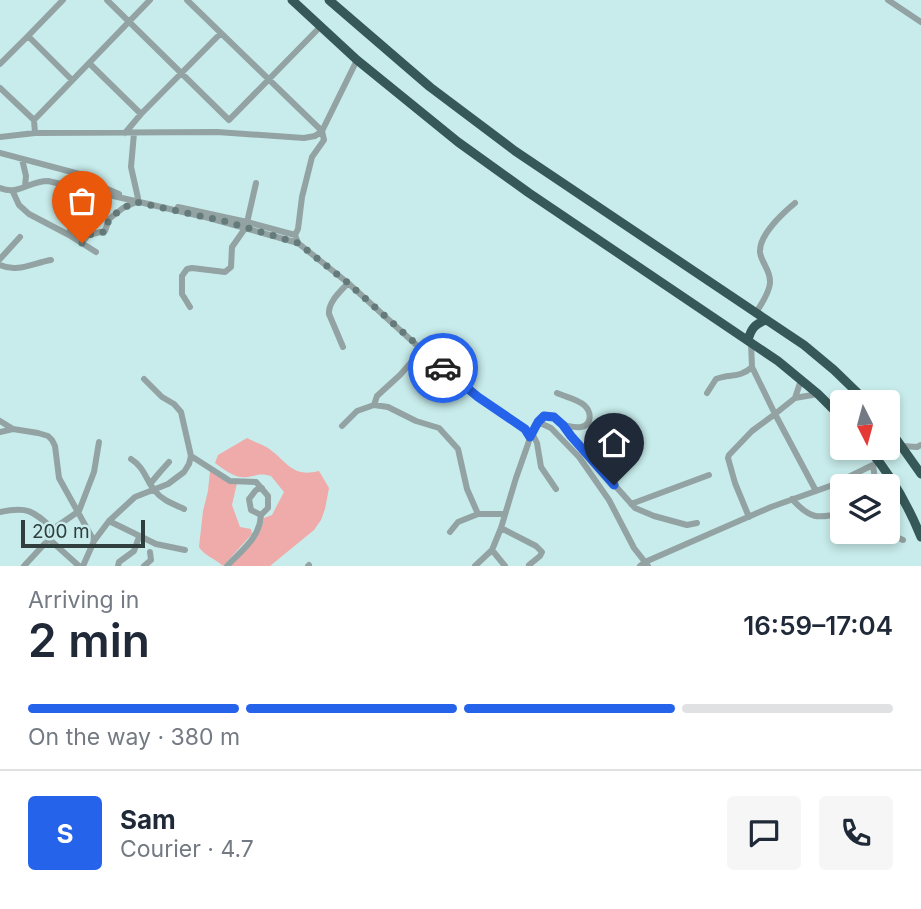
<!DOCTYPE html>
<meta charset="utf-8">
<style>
:root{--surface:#fff;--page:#f6f6f7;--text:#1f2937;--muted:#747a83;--line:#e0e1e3;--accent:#2563eb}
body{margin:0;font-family:Inter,sans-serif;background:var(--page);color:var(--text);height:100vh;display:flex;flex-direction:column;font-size:26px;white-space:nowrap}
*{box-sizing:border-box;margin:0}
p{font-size:23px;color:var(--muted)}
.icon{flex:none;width:38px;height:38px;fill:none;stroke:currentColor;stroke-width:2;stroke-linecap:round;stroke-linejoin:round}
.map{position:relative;height:566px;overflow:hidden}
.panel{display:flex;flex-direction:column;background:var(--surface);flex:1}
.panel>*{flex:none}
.needle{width:46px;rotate:174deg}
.fabs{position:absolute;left:830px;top:390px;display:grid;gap:14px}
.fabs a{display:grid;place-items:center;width:70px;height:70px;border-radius:7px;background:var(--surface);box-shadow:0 4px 10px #0003;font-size:35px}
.scale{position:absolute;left:21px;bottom:18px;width:124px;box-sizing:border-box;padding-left:7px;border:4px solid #303e3e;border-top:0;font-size:19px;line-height:24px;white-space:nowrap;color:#303e3e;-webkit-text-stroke:5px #c7eceb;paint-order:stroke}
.pin{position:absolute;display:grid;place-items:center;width:60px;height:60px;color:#fff;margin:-72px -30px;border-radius:50% 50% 50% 0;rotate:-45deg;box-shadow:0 0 7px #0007}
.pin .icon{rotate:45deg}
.courier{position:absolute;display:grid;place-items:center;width:70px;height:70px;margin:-35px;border:5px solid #2563eb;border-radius:50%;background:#fff;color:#222;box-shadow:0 2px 9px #0007}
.overview em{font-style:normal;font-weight:600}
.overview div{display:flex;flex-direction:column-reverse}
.overview{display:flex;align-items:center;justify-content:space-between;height:119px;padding:0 28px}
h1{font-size:46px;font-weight:600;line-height:52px}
.bar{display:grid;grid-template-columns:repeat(4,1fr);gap:10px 7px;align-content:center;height:84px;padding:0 28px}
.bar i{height:9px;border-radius:5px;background:var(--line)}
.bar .on{background:var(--accent)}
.bar p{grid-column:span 4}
.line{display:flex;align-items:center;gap:18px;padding:0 28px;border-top:2px solid var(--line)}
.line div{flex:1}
.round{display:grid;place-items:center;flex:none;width:74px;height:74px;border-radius:7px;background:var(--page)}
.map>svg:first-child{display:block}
.green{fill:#eeaba9}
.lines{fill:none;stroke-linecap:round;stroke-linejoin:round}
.minor{stroke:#93a2a2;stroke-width:6}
.highway{stroke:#375858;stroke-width:9}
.done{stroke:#657b7b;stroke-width:7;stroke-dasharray:0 12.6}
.route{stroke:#2563eb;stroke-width:9}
</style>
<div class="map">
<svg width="921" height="566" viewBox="0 0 921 566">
<rect width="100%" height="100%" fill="#c7eceb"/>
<path class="green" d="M247,438C254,442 262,444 268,448C288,462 292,478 319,471L329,488L325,509L321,520L314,530L270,566H231C244,551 261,539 264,518L272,515L284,492L271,476C259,473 259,475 248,477C235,479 225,470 215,463L218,455Z
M210,471L237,483L232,505L240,527L251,529L252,534L223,566C216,559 203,555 199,547L203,511L208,491Z"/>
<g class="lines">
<path class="minor" d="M63,0L28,36L72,80
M107,0L229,120L321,26
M187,0L322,131L357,60
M888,0L921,22
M89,63L141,114L221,33
M0,64L28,36
M0,88L34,120L150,0
M34,120L35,133L217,132L304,138L315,136L322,131L324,140L312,157L302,197L298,229L295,235L298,243
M125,133L141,114
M134,133L131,167L138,198
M0,137L35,133
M0,153L87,176L105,188L119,194
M22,159L26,176L25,186
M0,188C19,196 28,181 48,181L209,218L298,243L348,283L422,350L478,396L529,432L530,437L528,444L516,478L501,528L492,550L475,566
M13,192L19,205L29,214L69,235L96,252
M178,207L247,222L295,235
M69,235L80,189
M82,243L88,235L105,231L109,219L123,208L136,202
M0,259L20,237
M0,265C17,273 33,263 51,260
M190,307L182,294V276L187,269L192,268L225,272L231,267L232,247L246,227L256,183
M756,313C761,304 769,294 770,283C771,270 761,263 760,252C759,235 783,213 795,203
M343,347L329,314C328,302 340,292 348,283
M801,380L795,398L775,414L816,491
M557,393C566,397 577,399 584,405C592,412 592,425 581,427C575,428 569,426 563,425
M707,393L716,379C730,373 739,379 752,367
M795,398L818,394
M374,405L377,396L400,375L422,350
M0,421L13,429L38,433L48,436L52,440L55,446L59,478L94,541
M538,422L551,428L579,457L609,500L634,548L645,562L640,566
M342,426L357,411L374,405L388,407L416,421L439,428L458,449L467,489L478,514H505
M0,432L13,429
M532,433L537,443L541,467L556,489
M530,437L541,418C555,411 563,426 571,436L635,508L654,516L687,525L697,523
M902,446L917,447L921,445
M191,456L230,481L256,482L268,496V508L261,515C260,538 241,551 227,566
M131,459C144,467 146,480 155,491C162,500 173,504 184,509
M873,465L876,486
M150,484L160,472L169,462
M792,499C810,519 817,519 842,513
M631,504L709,475
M0,512C28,506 33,511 53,529
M261,515L251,510L249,499L256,490L262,488
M749,517L735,483L728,458L729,455L752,431L775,414L752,367L751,343
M109,521L156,544L185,550
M887,525L892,535L903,540
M501,528L536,546L542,552L540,556L529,565
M450,532L458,522L478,514
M49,539L53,529L79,511L94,472L99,442
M492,550L505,566
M24,566L49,539L79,566
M83,566L94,541L109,521L135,497L168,484L184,472L189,464L191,456L181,412L174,404L162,397L144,379
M118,566L119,562L134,551L139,537
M144,566L151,560L150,552
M308,566L309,565
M648,566L645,562L771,507L830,486L879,462"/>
<path class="highway" d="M292,0L357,60L458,142L529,193L778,361L818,394L842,418
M329,0L430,87L515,151L804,345L834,370L867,402
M748,340C751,329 755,323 767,320
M887,426L921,474
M868,448C890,474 908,505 921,537"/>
</g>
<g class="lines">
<path class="done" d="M82,243L88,235L105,232L109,219L123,208L136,202L228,222L298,243L348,283L443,368"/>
<path class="route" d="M443,368L478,397L525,429L530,437L538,422L544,416L554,417L563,425L571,436L614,485"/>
</g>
</svg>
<div class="fabs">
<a><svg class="needle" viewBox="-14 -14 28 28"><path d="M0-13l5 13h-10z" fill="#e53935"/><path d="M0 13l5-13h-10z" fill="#747a83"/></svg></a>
<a><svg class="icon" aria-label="layers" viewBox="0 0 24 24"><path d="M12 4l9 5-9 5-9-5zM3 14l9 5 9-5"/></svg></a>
</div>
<div class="scale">200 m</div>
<div class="pin" style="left:82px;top:243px;background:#ea580c"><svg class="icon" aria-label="bag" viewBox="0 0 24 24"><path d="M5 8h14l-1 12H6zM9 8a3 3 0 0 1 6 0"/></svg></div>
<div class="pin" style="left:614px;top:485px;background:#1f2937"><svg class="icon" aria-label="home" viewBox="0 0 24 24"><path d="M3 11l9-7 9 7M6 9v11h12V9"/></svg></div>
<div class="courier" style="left:443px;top:368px"><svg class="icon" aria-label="car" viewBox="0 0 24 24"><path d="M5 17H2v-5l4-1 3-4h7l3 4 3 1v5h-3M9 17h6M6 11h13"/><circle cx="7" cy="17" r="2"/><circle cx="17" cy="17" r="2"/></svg></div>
</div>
<section class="panel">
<div class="overview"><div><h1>2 min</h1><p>Arriving in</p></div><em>16:59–17:04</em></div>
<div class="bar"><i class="on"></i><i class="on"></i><i class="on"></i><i></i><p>On the way · 380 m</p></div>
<div class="line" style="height:126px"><b class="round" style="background:var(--accent);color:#fff">S</b><div><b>Sam</b><p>Courier · 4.7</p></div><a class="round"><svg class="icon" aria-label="chat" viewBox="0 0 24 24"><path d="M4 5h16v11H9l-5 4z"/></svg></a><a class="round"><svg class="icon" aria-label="phone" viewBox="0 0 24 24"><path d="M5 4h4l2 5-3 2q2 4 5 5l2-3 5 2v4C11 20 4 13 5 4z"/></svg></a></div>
</section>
